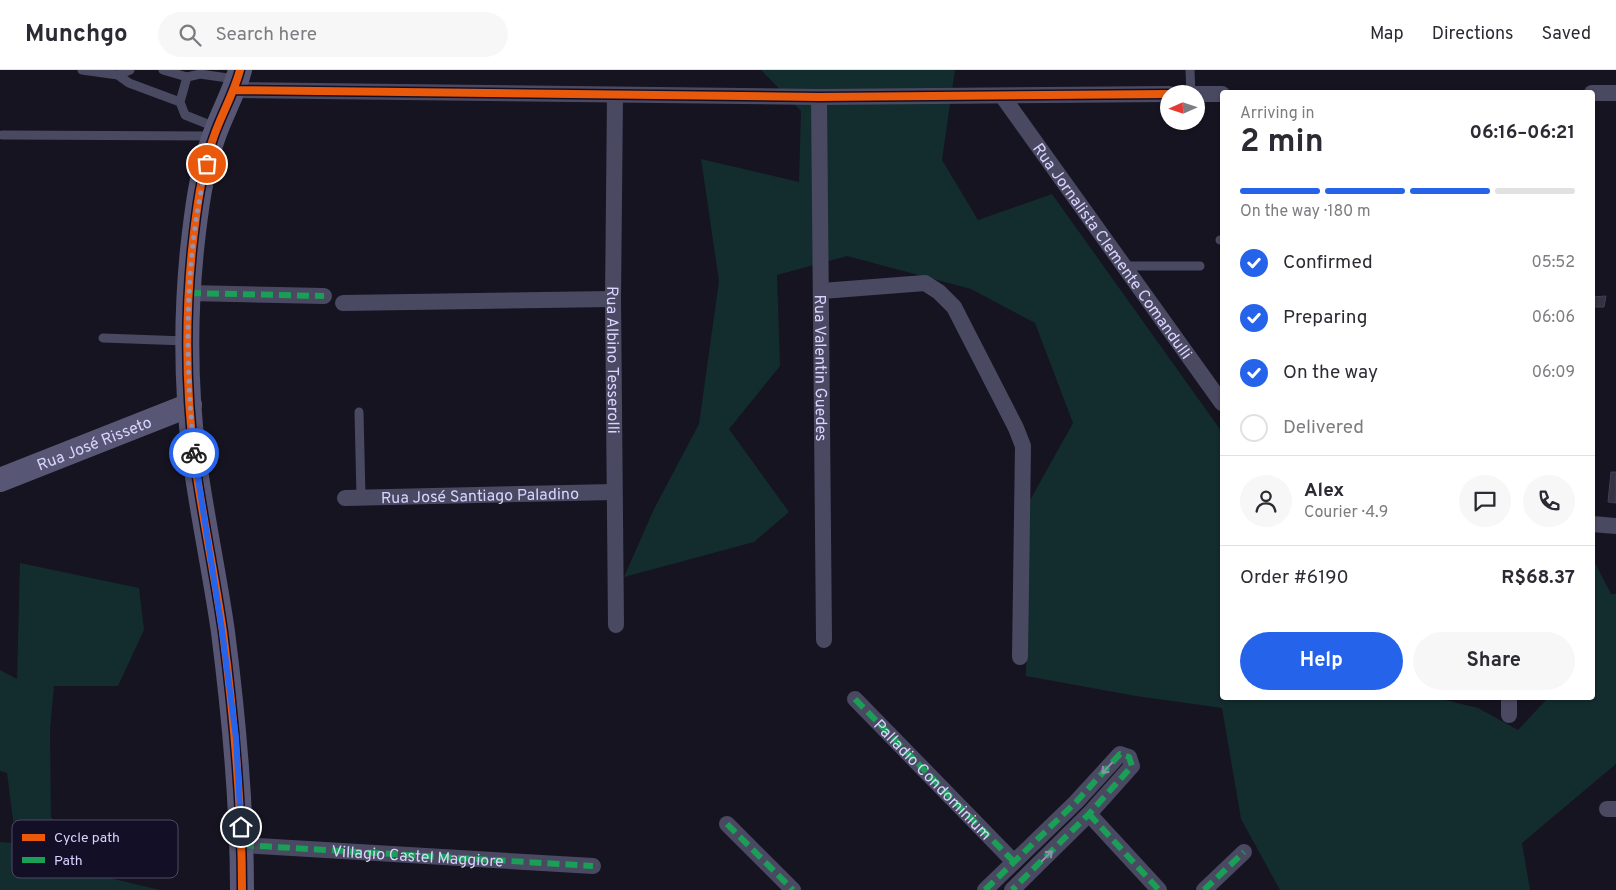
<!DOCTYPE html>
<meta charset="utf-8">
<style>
:root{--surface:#fff;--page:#f7f7f7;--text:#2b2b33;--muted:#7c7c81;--line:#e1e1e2;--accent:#2563eb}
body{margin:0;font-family:Overpass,sans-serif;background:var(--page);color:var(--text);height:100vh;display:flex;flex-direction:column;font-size:19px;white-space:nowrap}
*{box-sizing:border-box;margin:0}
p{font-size:16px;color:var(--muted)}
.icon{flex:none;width:28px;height:28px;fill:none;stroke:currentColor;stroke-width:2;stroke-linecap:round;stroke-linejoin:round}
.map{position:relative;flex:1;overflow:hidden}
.panel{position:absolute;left:1220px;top:20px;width:375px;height:610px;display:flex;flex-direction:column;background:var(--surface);border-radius:5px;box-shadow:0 1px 4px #0004}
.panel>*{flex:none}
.needle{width:32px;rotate:267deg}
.fabs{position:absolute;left:1160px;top:15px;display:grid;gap:10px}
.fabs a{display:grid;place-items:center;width:45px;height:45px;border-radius:50%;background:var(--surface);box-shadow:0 1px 4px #0004;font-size:25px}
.pin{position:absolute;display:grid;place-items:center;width:42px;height:42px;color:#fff;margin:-21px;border:2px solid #fff;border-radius:50%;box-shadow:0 1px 5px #0007}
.courier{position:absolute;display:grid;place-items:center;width:50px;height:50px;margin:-25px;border:4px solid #2563eb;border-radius:50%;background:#fff;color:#222;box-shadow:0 1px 6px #0007}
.overview em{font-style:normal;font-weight:700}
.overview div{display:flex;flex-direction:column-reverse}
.overview{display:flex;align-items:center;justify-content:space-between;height:85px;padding:0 20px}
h1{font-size:32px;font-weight:700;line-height:38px}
.bar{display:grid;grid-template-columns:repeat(4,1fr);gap:8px 5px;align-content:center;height:60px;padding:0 20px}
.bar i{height:6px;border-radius:4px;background:var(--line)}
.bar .current{background:var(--accent)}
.bar p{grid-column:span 4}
.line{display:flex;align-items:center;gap:12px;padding:0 20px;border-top:1px solid var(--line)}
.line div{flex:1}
.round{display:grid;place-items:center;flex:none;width:52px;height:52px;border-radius:26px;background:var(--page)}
ol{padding:0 20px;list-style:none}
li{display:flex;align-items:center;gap:15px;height:55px}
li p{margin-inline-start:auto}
li .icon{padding:5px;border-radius:50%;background:var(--accent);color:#fff;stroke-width:4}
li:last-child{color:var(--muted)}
li i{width:28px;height:28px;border:2px solid var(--line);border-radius:50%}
.action{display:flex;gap:10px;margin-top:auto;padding:10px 20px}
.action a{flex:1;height:58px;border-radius:30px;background:var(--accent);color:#fff;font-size:20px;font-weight:700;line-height:58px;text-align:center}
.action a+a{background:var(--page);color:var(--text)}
header{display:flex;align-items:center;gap:30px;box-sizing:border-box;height:70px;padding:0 25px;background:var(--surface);border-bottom:1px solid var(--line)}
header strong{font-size:24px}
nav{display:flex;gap:28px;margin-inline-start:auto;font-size:18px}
.search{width:350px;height:45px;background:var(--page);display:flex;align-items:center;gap:12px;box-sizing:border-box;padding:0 18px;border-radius:28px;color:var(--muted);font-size:19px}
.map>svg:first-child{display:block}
.green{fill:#132c2d}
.building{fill:#343243;stroke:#433f54}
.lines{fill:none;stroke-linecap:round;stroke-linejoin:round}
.service{stroke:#4a4962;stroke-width:9}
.minor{stroke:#4a4962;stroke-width:16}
.secondary{stroke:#575674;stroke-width:24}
.quiet{stroke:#1a9f57;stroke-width:6;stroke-dasharray:12 6;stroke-linecap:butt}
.cycleway-casing{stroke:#130f26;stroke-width:11}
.cycleway{stroke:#e8590c;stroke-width:8}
.oneway{stroke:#928eb0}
.done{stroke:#9591b1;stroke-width:5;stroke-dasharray:0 9}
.route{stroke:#2563eb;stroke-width:6}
.labels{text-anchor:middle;stroke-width:4;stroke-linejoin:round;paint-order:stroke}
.street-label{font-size:16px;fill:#d9d4ff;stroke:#130f26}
.key{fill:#130f26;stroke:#4e4a67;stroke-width:1}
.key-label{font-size:14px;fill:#d9d4ff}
</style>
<header>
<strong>Munchgo</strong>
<div class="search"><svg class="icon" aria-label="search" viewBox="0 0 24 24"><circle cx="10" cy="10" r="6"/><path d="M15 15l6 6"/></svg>Search here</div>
<nav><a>Map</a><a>Directions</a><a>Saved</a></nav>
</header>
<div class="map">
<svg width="1616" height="820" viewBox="0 0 1616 820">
<rect width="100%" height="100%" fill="#161421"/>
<path class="green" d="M761,0H955L942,90L978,150L1052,124L1222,362V628H1437L1478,638L1518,660L1548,628H1592L1593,579L1595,576L1592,565L1593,489L1611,524H1616V694L1522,773L1530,820H1280L1241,749L1222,638L1136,626L1026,606L1029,432L1073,353L1035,253L971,219L847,186L777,205L780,296L729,359L789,442L754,472L624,507L654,439L699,354L719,211L701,89L799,112L801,41Z
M20,493L139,518L144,560L118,616H54L50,659L51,747L101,806L160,820H0V772L16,773L7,703L0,701V600L17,609Z"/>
<path class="building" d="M1606,226L1604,237H1592V227Z
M1611,402H1616V433L1608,432Z"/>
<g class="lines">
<path class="service" d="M82,0L118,5L129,13L180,32
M163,0L187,7
M1190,0L1191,24
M118,5L130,0
M215,57L185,45L180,32L187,7L200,4L235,9
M2,65L212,66
M1220,170H1222
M1125,196H1200
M103,268L186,271
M359,342L361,427"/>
<g class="minor">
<path d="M235,20L819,27L1169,24"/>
<path d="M1592,23H1616"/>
<path d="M1196,24H1222"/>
<path id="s1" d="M615,26L613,229L616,555"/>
<path id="s2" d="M819,27L824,570"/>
<path id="s3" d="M1003,27L1222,333"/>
<path d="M822,221L925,213L939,222L954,237L1016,358L1023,376L1020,587"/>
<path d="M189,223L324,226"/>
<path d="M343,233L613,229"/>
<path id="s4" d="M345,428L614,422"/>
<path d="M1592,454L1616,456"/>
<path d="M1509,628V645"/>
<path d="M855,629L1013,791"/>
<path d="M1607,739H1616"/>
<path d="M1089,744L1159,820"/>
<path d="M727,754L793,820"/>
<path d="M242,775L593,796"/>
<path d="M985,820L1076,732L1120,684L1129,687L1132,696L1089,744L1012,820"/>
<path d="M1204,820L1244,782"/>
</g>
<g class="secondary">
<path d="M240,0C234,23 222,43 214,66C201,101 196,143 192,180C185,250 186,324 195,393C203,450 215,506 223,562C234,648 242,734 242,820"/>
<path id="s5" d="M0,410L190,335"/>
</g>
<g class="quiet">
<path d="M189,223L324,226"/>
<path id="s6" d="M855,629L1013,791"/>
<path d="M1089,744L1159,820"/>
<path d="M727,754L793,820"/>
<path id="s7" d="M242,775L593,796"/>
<path d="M985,820L1076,732L1120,684L1129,687L1132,696L1089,744L1012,820"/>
<path d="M1204,820L1244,782"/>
</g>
<defs>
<path id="cycleway" d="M240,0C234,23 222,43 214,66C201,101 196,143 192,180C185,250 186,324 195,393C203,450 215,506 223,562C234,648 242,734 242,820
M235,20L819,27L1169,24"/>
</defs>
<use href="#cycleway" class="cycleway-casing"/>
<use href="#cycleway" class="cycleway"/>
</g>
<defs><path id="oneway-shaft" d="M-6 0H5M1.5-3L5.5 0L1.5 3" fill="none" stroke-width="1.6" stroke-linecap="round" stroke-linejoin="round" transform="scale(1.25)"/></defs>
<g class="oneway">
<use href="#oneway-shaft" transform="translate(1107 698) rotate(133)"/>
<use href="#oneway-shaft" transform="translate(1047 786) rotate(-45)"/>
</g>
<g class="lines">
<path class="done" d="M194,383C185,288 184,188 207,94"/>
<path class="route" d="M194,383L222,560L236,668L241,757"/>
</g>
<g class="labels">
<g class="street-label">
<text dy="6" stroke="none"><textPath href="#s3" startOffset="189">Rua Jornalista Clemente Comandulli</textPath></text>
<text dy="6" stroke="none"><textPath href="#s1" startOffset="264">Rua Albino Tesserolli</textPath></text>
<text dy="6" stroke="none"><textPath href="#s2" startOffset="271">Rua Valentin Guedes</textPath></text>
<text dy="6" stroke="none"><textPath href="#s5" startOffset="101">Rua José Risseto</textPath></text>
<text dy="6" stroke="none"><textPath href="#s4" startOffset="135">Rua José Santiago Paladino</textPath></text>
<text dy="6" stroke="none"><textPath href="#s6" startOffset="112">Palladio Condominium</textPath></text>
<text dy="6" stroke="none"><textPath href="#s7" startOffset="176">Villagio Castel Maggiore</textPath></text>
</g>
</g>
<rect x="12" y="750" width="166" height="58" rx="8" class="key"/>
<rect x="22" y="764" width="23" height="7" fill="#e8590c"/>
<rect x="22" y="787" width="23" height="6" fill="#1a9f57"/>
<g class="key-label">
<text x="54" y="772">Cycle path</text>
<text x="54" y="795">Path</text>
</g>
</svg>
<div class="fabs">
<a><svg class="needle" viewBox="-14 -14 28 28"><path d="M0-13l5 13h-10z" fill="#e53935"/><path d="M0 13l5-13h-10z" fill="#7c7c81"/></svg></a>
</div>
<div class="pin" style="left:207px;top:94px;background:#ea580c"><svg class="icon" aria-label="bag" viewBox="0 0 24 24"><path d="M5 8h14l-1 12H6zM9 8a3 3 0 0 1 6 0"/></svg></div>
<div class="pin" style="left:241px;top:757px;background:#1f2937"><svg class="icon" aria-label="home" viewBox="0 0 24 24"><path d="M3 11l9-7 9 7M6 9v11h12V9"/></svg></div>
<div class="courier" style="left:194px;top:383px"><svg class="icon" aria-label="bike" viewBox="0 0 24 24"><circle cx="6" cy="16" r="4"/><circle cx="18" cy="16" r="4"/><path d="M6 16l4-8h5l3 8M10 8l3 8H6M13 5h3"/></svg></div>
<section class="panel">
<div class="overview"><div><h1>2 min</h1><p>Arriving in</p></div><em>06:16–06:21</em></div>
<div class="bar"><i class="current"></i><i class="current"></i><i class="current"></i><i></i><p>On the way · 180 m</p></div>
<ol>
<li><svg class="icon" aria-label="check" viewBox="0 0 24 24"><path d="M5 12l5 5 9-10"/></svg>Confirmed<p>05:52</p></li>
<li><svg class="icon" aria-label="check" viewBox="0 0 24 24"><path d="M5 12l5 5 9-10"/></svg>Preparing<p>06:06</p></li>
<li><svg class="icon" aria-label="check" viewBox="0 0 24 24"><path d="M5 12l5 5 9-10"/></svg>On the way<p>06:09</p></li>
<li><i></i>Delivered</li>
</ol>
<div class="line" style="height:90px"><a class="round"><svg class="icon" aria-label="person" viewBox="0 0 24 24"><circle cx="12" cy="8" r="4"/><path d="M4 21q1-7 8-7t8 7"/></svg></a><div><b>Alex</b><p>Courier · 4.9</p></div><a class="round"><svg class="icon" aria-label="chat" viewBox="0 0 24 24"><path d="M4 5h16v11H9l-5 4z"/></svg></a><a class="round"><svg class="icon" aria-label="phone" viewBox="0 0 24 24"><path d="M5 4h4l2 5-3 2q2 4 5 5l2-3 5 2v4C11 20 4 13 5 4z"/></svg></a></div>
<div class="line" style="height:65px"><div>Order #6190</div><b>R$68.37</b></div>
<div class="action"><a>Help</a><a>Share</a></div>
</section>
</div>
